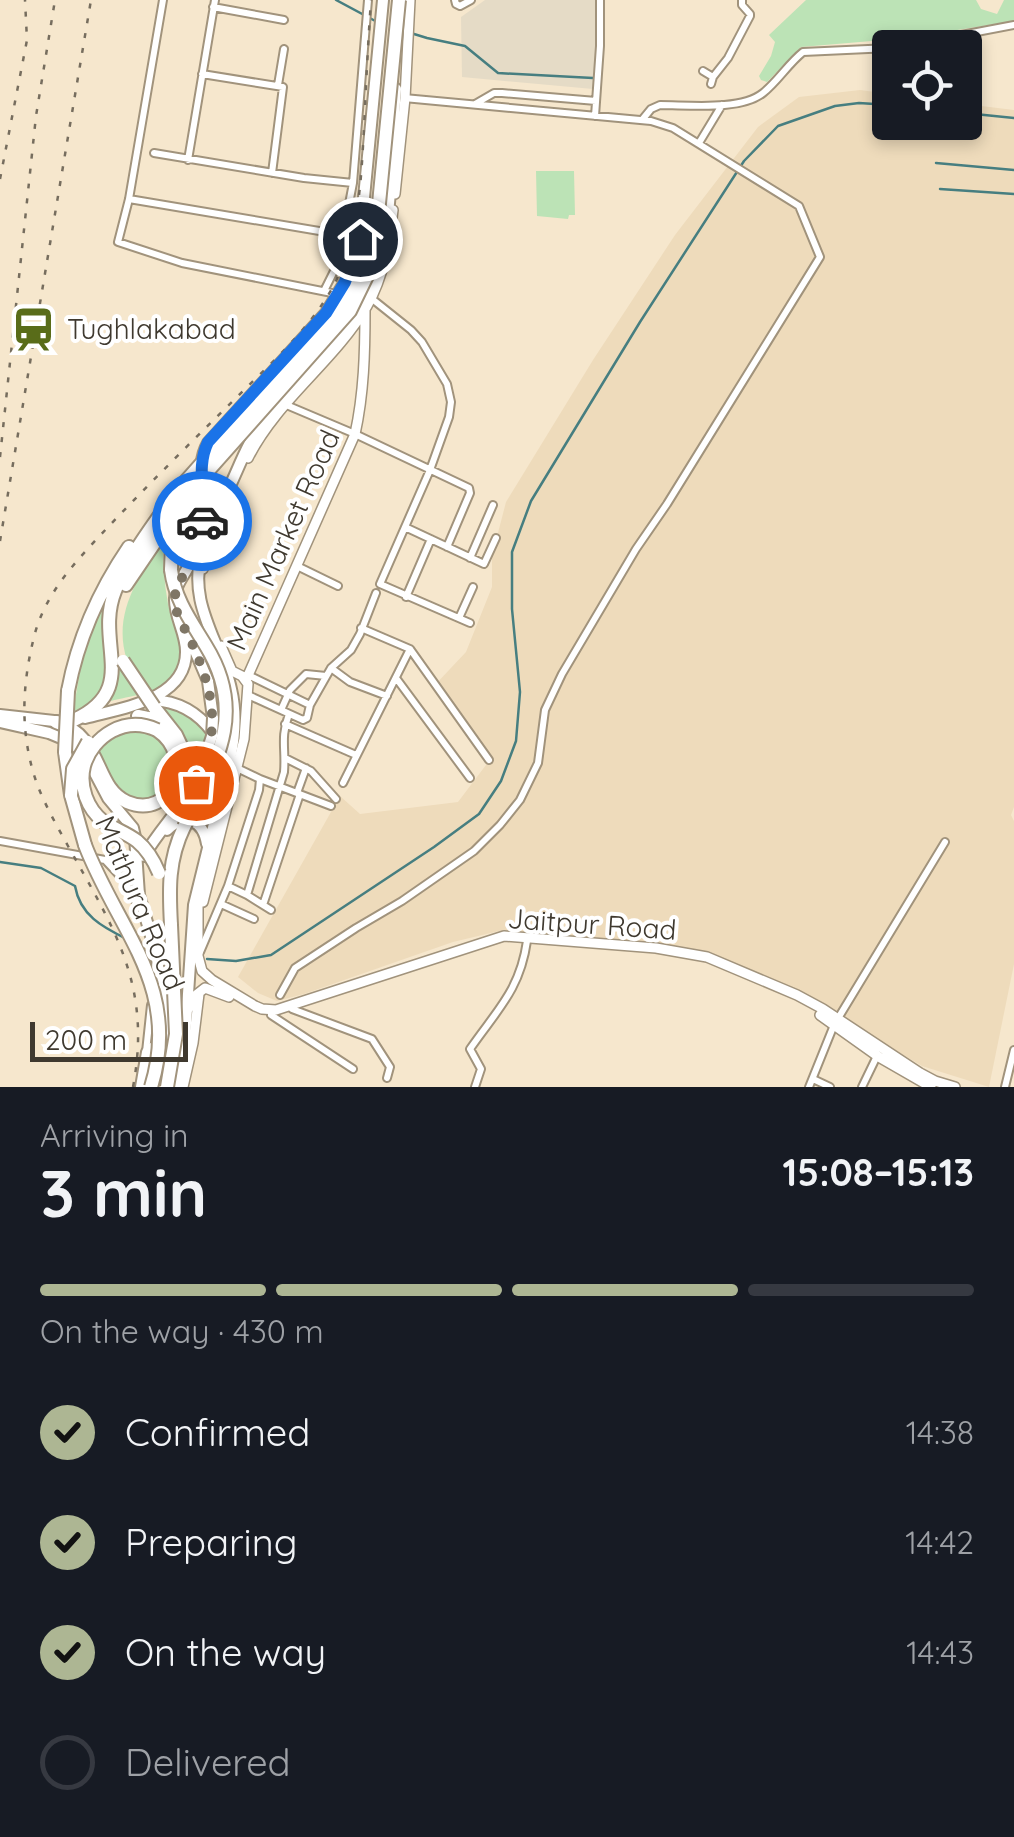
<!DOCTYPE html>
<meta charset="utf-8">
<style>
:root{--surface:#171b24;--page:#242831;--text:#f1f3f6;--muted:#9ea1a6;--line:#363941;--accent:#adb693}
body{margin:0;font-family:Quicksand,sans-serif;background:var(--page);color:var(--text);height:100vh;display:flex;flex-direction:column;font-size:38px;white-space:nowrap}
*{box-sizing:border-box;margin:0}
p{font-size:32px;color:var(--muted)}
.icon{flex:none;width:55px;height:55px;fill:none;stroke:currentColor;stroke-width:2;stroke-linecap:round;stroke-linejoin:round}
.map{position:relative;height:1087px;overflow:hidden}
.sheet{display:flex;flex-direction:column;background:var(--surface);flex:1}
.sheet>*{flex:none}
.tools{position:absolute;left:872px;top:30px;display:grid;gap:20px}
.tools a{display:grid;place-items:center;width:110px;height:110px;border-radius:10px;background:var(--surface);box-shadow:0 5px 15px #0003;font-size:50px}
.scale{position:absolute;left:30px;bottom:25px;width:158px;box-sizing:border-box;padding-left:10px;border:5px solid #3f392f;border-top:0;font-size:28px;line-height:35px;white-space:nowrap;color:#3f392f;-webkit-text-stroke:8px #fff;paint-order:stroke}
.pin{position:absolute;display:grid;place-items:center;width:85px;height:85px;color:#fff;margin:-42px;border:5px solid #fff;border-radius:50%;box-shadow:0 2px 10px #0007}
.courier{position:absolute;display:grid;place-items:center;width:100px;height:100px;margin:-50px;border:8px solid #1a73e8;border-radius:50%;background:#fff;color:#222;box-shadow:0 2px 12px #0007}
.headline em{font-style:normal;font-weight:700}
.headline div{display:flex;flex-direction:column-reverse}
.headline{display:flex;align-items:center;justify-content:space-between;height:170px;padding:0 40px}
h1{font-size:65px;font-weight:700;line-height:75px}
.bar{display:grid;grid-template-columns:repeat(4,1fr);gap:15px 10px;align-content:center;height:120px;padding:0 40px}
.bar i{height:12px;border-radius:8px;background:var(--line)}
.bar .on{background:var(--accent)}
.bar p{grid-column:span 4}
ol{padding:0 40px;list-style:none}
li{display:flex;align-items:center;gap:30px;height:110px}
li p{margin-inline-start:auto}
li .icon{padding:10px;border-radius:50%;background:var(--accent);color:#111;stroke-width:4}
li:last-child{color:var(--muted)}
li i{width:55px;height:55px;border:5px solid var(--line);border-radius:50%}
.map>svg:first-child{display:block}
.built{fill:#eedbbb}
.education{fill:#e5dbc6}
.green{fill:#bce3b6}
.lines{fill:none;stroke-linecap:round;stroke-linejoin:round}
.stream{stroke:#467e80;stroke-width:2.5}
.street-casing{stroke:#a1937c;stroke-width:10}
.secondary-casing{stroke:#a1937c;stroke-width:12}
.primary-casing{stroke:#a1937c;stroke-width:14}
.highway-casing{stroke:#a1937c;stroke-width:16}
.street{stroke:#fff;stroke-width:6}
.secondary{stroke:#fff;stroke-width:9}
.primary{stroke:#fff;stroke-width:10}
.highway{stroke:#fff;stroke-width:12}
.rail{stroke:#766d5e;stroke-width:2.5;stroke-dasharray:5 10;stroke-linecap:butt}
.primary-bridge-casing{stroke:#a1937c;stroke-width:14;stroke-linecap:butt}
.highway-bridge-casing{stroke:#a1937c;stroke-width:16;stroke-linecap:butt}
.primary-bridge{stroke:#fff;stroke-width:10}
.highway-bridge{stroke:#fff;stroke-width:12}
.done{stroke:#7f7666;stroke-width:10;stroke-dasharray:0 18}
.route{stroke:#1a73e8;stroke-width:12}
.labels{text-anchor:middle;stroke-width:8;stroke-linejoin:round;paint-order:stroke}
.poi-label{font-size:28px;fill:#3f392f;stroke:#fff;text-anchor:start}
.street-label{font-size:28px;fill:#3f392f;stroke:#fff}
</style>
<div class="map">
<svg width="1014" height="1087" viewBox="0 0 1014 1087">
<rect width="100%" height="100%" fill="#f6e7cd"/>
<path class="built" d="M860,90L890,94V122H965V104L1014,110V807L1011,815L1014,821V964L989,1087L922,1066L828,1010L709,956L668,947L499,931L453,942L304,994L277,1001L258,993L238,977L340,796L360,814L458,802L489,761L433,687L466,652L492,587V556L506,502L593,360L675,235L758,127L799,97Z"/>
<path class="education" d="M485,0H596L597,63L593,89L462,77L461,17Z"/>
<path class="green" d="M806,0H976L981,9L997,14L1004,0H1014V21L907,38L801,47L770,79L767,82L761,80L759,76L771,56L775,42L769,35Z
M536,171H574L575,215H569L568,219L537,216Z
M163,541C163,562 164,583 168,604C172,627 193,660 171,680C157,694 129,696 111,701L117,663L127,660C112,615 138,576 163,541Z
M105,596C106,621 115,676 101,695C95,703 82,709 73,712L83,654Z
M156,704C192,709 223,736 221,775C220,794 212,813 207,831L187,816L177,817L188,788L186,787C199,749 177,732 156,704Z
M146,729L169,746C174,774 175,788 147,801L119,793L97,753C109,733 125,732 146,729Z"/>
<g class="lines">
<path class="stream" d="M336,0L379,23
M401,30L427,38L465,46L498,73L593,78
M965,113L1014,118
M936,163L1014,170
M940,189L1014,194
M0,862L41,868L75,886C80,915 102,927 127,939
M207,959L236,961L271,955L434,847L479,814L501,781L516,741L520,692L512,609V552L531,501L640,322L744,161L778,126L835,106L859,103L890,105"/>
<defs>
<path id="street" d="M163,0L129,199L118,242L182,263L337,294
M455,0L456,4L460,6L471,0
M213,7L284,20
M893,48L1014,25
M703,71L713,77
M202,74L283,87L272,173
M711,84L713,77L728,58L750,16V14L742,5V0
M278,85L284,49
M475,104L494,93H502L596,101
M595,116L600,46V0
M642,120L651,109L660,105C689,105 740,111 763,93C778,81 788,64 803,52L890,48
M699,143L722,105
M154,153L304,178L353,183
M188,160L215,0
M129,199L343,235L353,183L368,0
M324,291L339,261L347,236L344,234
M371,298L411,330L422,342L447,384L451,402L449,417L430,470L380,584L470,623
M284,404L355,434L469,488L470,493L447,547
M405,527L484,564L496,538
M470,558L493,505
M297,566L338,586
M406,597L431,539
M459,618L473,587
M361,628L410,649L489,760
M331,668L350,682L387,696
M248,675L310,705L331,668L351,650L360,634L376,593
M396,678L470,778
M248,695L303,720L307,718L310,705
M281,710L290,690L306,674L326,676
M285,724L356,755
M285,758L311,771L336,799
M260,779L331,806
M343,783L410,649
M297,793L306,768
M0,841L105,860L121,877L138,906
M228,886L247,895L271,910
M247,895L284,772C286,749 280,738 289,714
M221,904L254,919
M263,905L300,794
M200,952L228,886L259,790L260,779L237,768
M280,995L295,968L356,928L402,901L474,851L500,825L520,800L538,763L545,710L562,674L636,549L667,504L820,257L799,206L673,128L651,121L404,98
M292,1009L372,1039L390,1067L387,1078
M271,1015L353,1069
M146,1052L151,1005
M813,1079L830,1087
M475,1087L481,1069L470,1049C497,1010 520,990 527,941
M809,1087L834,1025L945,842
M862,1087L877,1056
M1005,1087L1014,1050"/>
<path id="secondary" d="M395,194L405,98L410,0
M248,458C277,400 334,362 367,306C384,276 389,243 393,210
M203,569L229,499
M221,646L232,671
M246,680L355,434C364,393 365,352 365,310
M198,895V956L202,971L212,980L255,1006L262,1009L276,1010L504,936L656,948L707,957L797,995L823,1009L920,1073L935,1081L955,1087
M203,902L244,739L248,684L242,676L228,669
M188,1009L196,995L205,988L229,997
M820,1015L879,1057L931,1087
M183,1087L193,1043L199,994"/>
<path id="primary" d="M187,632L208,681L213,718
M152,700C178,701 198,712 213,733
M0,715L63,722
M85,718C121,708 187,700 186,651C186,633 174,616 175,598C175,584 185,575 190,563C196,547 202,527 204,511C206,486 195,466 208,443L326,313L345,282L360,239L383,0
M0,722L49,733L73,743L88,760L108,798L133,828L135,837L139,895L156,953L162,990L168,1011L169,1027L167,1037L147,1052L141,1087
M224,786C232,753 239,723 231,689C220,639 187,605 202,551C208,529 220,509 229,488C240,465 248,441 264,421C296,381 345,337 367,291C396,230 390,155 396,89
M167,830C184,813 203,819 207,844
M144,856C161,827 186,804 200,773
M175,1087L185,1038L194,905L224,783"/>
<path id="highway" d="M171,570L172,542L179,514
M126,585L189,492
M68,691C78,638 99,591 129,547
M154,707L176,735L183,750
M138,716L153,719L167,727
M74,720C141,689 94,643 115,591C129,555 155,523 177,491
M56,722C104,737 93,787 127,802C172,821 197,757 157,730
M65,752L71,795L85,845
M171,925C169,889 168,860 184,827"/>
</defs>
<use href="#street" class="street-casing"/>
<use href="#secondary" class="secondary-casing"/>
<use href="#primary" class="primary-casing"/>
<use href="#highway" class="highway-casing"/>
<use href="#street" class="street"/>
<use href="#secondary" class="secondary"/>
<use href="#primary" class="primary"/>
<use href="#highway" class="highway"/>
<path class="rail" d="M0,179L27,40L25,0
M0,457L36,116L55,0
M0,541L91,0
M133,1087C152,986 115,930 68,846C56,824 43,802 35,778C20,731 22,685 34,637C45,592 79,558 109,526C151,482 194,439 237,397C272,362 312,327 335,283C359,234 361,182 364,128C366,85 368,43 371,0"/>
<defs>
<path id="primary-bridge" d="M200,773L212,736L213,718"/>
<path id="highway-bridge" d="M185,482L341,306L358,273L367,245
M192,489L350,311L367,276L375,244L399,0
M171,570C175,600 191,621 206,646C248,714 215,765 184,827
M123,661L154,707
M157,730C142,723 127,723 112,731C99,738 88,751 84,766C79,786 87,809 104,822C114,829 127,833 137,841C148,850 154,861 159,873
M65,752L68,691
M71,795L73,769L88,742
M85,845C118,931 182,987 151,1087
M167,1087L176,1034L171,925"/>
</defs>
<use href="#primary-bridge" class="primary-bridge-casing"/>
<use href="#highway-bridge" class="highway-bridge-casing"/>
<use href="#primary-bridge" class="primary-bridge"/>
<use href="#highway-bridge" class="highway-bridge"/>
</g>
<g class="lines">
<path class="done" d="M196,783C222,729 214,692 190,639C185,628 176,616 175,603C173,586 186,575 191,560C196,547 199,534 202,521"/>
<path class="route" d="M202,521C207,494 195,469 208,442L326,313L345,282L360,239"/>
</g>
<defs>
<symbol id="station-bare" viewBox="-9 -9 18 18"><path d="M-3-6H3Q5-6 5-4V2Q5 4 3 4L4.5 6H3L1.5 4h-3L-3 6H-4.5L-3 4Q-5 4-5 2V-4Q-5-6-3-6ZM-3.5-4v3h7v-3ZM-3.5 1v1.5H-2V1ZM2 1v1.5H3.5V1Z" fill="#596c19" stroke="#fff" stroke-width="2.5" paint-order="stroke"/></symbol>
</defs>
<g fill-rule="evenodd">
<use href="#station-bare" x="2" y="298" width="63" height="63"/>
</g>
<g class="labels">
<g class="poi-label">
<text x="67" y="339">Tughlakabad</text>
</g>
<g class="street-label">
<text transform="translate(283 540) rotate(-66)" y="10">Main Market Road</text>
<text transform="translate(140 903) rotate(67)" y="10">Mathura Road</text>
<text transform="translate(592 924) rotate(4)" y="10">Jaitpur Road</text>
</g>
</g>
</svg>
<div class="tools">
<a><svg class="icon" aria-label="locate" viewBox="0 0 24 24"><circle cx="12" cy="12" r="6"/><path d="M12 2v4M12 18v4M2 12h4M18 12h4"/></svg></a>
</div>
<div class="scale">200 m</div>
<div class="pin" style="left:196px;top:783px;background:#ea580c"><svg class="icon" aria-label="bag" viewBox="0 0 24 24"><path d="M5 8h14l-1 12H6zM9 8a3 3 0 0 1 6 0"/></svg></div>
<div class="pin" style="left:360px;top:239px;background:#1f2937"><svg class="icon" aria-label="home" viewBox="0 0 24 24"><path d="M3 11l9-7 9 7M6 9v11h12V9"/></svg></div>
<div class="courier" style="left:202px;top:521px"><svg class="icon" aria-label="car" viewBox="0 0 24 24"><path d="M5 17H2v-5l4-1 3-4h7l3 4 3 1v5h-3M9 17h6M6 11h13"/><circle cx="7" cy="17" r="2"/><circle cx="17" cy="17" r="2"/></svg></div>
</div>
<section class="sheet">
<div class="headline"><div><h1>3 min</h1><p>Arriving in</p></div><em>15:08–15:13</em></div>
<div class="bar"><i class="on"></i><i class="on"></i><i class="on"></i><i></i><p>On the way · 430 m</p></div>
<ol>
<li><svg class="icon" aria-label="check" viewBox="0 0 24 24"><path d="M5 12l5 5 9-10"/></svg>Confirmed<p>14:38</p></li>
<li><svg class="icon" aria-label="check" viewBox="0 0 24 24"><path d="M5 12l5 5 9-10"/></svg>Preparing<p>14:42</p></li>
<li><svg class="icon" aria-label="check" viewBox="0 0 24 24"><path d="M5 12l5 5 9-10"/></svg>On the way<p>14:43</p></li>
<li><i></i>Delivered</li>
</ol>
</section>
